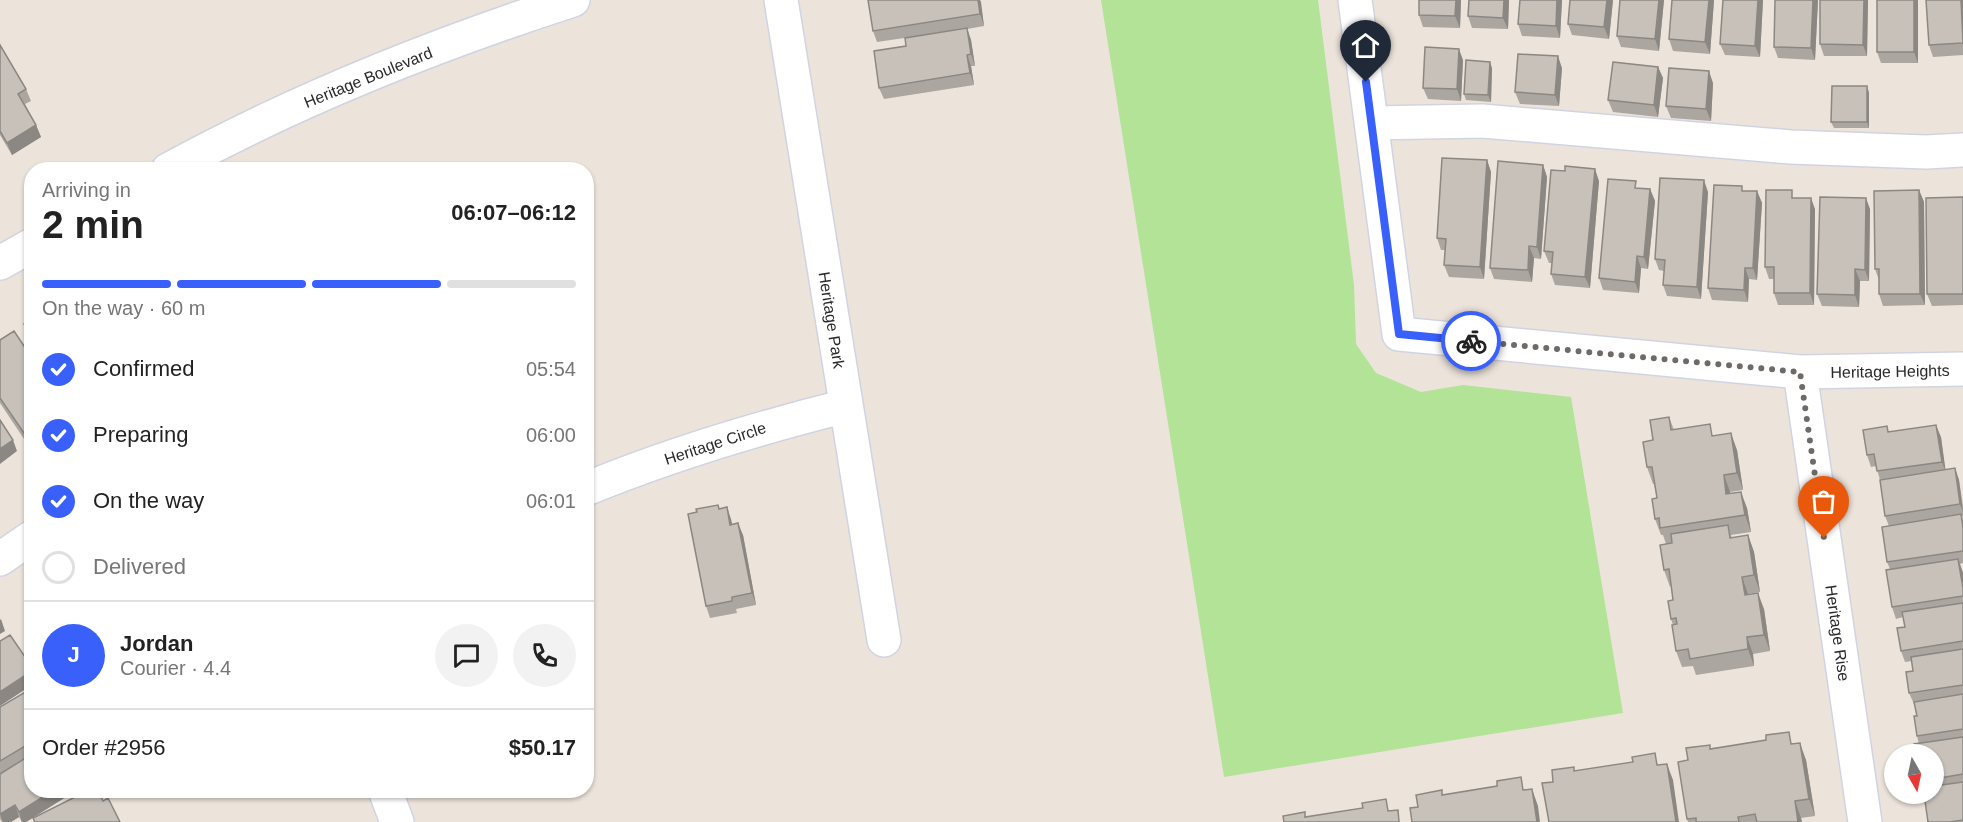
<!DOCTYPE html>
<meta charset="utf-8">
<style>
:root{--surface:#fff;--page:#f2f2f2;--text:#222;--muted:#767676;--line:#e0e0e0;--accent:#3960fa}
body{margin:0;font-family:Helvetica,sans-serif;background:var(--page);color:var(--text);height:100vh;display:flex;flex-direction:column;font-size:22px;white-space:nowrap}
*{box-sizing:border-box;margin:0}
p{font-size:20px;color:var(--muted)}
.icon{flex:none;width:33px;height:33px;fill:none;stroke:currentColor;stroke-width:2;stroke-linecap:round;stroke-linejoin:round}
.map{position:relative;flex:1;overflow:hidden}
.details{position:absolute;left:24px;top:162px;width:570px;height:636px;display:flex;flex-direction:column;background:var(--surface);border-radius:24px;box-shadow:0 2px 4px #0004}
.details>*{flex:none}
.needle{width:39px;rotate:171deg}
.tools{position:absolute;left:1884px;top:744px;display:grid;gap:12px}
.tools a{display:grid;place-items:center;width:60px;height:60px;border-radius:50%;background:var(--surface);box-shadow:0 2px 4px #0004;font-size:30px}
.pin{position:absolute;display:grid;place-items:center;width:51px;height:51px;color:#fff;margin:-62px -26px;border-radius:50% 50% 50% 0;rotate:-45deg;box-shadow:0 0 6px #0007}
.pin .icon{rotate:45deg}
.courier{position:absolute;display:grid;place-items:center;width:60px;height:60px;margin:-30px;border:4px solid #3960fa;border-radius:50%;background:#fff;color:#222;box-shadow:0 2px 8px #0007}
.overview em{font-style:normal;font-weight:700}
.overview div{display:flex;flex-direction:column-reverse}
.overview{display:flex;align-items:center;justify-content:space-between;height:102px;padding:0 18px}
h1{font-size:39px;font-weight:700;line-height:45px}
.bar{display:grid;grid-template-columns:repeat(4,1fr);gap:9px 6px;align-content:center;height:72px;padding:0 18px}
.bar i{height:8px;border-radius:4px;background:var(--line)}
.bar .selected{background:var(--accent)}
.bar p{grid-column:span 4}
.line{display:flex;align-items:center;gap:15px;padding:0 18px;border-top:2px solid var(--line)}
.line div{flex:1}
.round{display:grid;place-items:center;flex:none;width:63px;height:63px;border-radius:32px;background:var(--page)}
ol{padding:0 18px;list-style:none}
li{display:flex;align-items:center;gap:18px;height:66px}
li p{margin-inline-start:auto}
li .icon{padding:6px;border-radius:50%;background:var(--accent);color:#fff;stroke-width:4}
li:last-child{color:var(--muted)}
li i{width:33px;height:33px;border:3px solid var(--line);border-radius:50%}
.map>svg:first-child{display:block}
.green{fill:#b2e397}
.lines{fill:none;stroke-linecap:round;stroke-linejoin:round}
.minor-casing{stroke:#d0d4e2;stroke-width:36}
.minor{stroke:#fff;stroke-width:33}
.wall{fill:#aba6a0}
.shaded-wall{fill:#8b8782}
.building{fill:#c7c1ba;stroke:#8b8782;stroke-width:1.5}
.done{stroke:#6d6a67;stroke-width:6;stroke-dasharray:0 10.8}
.route{stroke:#3960fa;stroke-width:8}
.labels{text-anchor:middle;stroke-width:4.5;stroke-linejoin:round;paint-order:stroke}
.street-label{font-size:16px;fill:#292929;stroke:#fff}
</style>
<div class="map">
<svg width="1963" height="822" viewBox="0 0 1963 822">
<rect width="100%" height="100%" fill="#ece4db"/>
<path class="green" d="M1101,0H1318L1354,285L1356,344L1376,373L1421,392L1463,385L1571,397L1623,713L1224,777Z"/>
<g class="lines">
<defs>
<path id="minor" d="M781,0L884,640
M1355,0L1399,334L1800,372L1963,369
M1372,123L1482,121L1791,147L1926,152L1963,150
M168,170C296,100 434,45 573,0
M0,263L32,245
M1800,372L1865,822
M586,489C671,454 758,428 846,406
M0,559L32,537
M385,790L397,822"/>
</defs>
<use href="#minor" class="minor-casing"/>
<use href="#minor" class="minor"/>
</g>
<path class="wall" d="M868,0H980L984,26L967,29L971,40L975,66H971L974,85L884,99L879,88L906,46L918,36L877,42L873,31Z
M1461,0L1460,28L1423,27L1419,15Z
M1509,0L1508,29L1472,28L1468,16Z
M1520,0H1562L1560,38L1522,36L1518,24Z
M1613,0L1609,39L1572,35L1568,24Z
M1620,0H1664L1659,51L1621,47L1617,36Z
M1714,0L1710,54L1673,51L1669,39Z
M1723,0H1763L1760,57L1725,55L1720,44Z
M1818,0L1815,60L1778,58L1774,47Z
M1820,0H1868L1867,56H1824L1820,44Z
M1918,0V63H1881L1877,52Z
M1963,0V55L1933,57L1929,45Z
M0,45L26,89L31,101L25,104L36,125L41,137L12,155L0,135Z
M1463,60L1461,101L1428,99L1423,88Z
M1658,67L1663,78L1658,117L1613,112L1608,100Z
M1492,68L1491,102L1466,100L1464,94Z
M1562,68L1559,106L1520,104L1515,92Z
M1713,83L1711,121L1671,118L1666,106Z
M1867,86L1869,93V128H1834L1831,122Z
M1487,160L1491,172L1484,279L1449,277L1444,265L1445,250H1441L1437,238Z
M1543,165L1547,177L1541,259L1534,258L1532,282L1494,279L1490,268Z
M1599,181L1590,288L1555,285L1551,274L1552,263H1549L1544,251Z
M1638,188L1650,189L1655,201L1648,269L1641,268L1639,293L1603,290L1599,278Z
M1919,190L1924,202L1925,305L1883,306L1879,294V280L1875,269Z
M1744,191H1757L1762,203L1757,280L1749,279L1748,302L1712,300L1708,288Z
M1708,192L1701,299L1667,296L1663,285L1664,271L1659,270L1655,259Z
M1963,197V305L1932,306L1927,294Z
M1795,198L1815,209L1814,305H1778L1774,293V279H1769L1765,267Z
M1870,209L1869,281H1860L1859,307L1822,306L1817,294Z
M32,320V341L29,336L24,324Z
M0,340L32,358V447L30,448L0,403Z
M1669,417L1674,430L1715,436L1737,450L1743,490L1730,492V494L1747,508L1751,532L1731,535L1732,538L1748,535L1754,552L1760,592L1748,594L1764,609L1770,651L1753,654L1754,666L1696,675L1693,666L1682,667L1676,651L1673,625L1671,619L1673,600L1671,586L1670,587L1664,570L1666,544L1663,535H1661L1655,519L1657,498L1654,484H1653L1647,467Z
M1889,432L1941,437L1945,470L1955,468L1959,480L1963,506V516L1962,517L1963,520V563L1960,564L1963,573V822H1928L1934,794V754L1919,744L1917,736V716L1915,704H1914L1909,693L1913,671L1912,661L1905,662L1901,651L1905,627L1903,617L1896,619L1892,607L1890,569L1887,562L1889,526L1885,516L1880,480L1876,466L1871,467L1867,455Z
M727,507L732,525L743,535L756,605L736,609L737,613L710,618L706,606L719,509Z
M32,688V790H77L26,822H22L19,817L11,822H2L0,819V707Z
M1793,744L1806,760L1815,816L1801,818L1802,822H1688L1687,819L1711,748Z"/>
<path class="shaded-wall" d="M978,0H980L981,2L984,26L980,14Z
M1456,0H1461L1460,28L1455,16Z
M1504,0H1509L1508,29L1503,18Z
M1557,0H1562L1560,38L1556,26Z
M1607,0H1613L1609,39L1604,27Z
M1659,0H1664L1659,51L1655,39Z
M1709,0H1714L1710,54L1705,42Z
M1758,0H1763L1760,57L1755,46Z
M1813,0H1818L1815,60L1811,48Z
M1864,0H1868L1867,56L1863,45Z
M1914,0H1918V63L1914,52Z
M1961,0H1963V43Z
M967,28L971,40L975,66L971,54Z
M1459,49L1463,60L1461,101L1457,89Z
M967,55L971,66L974,85L970,73Z
M1558,56L1562,68L1559,106L1555,95Z
M1490,62L1492,68L1491,102L1488,95Z
M1658,67L1663,78L1658,117L1654,105Z
M1709,71L1713,83L1711,121L1706,109Z
M1867,86L1869,93V128L1867,122Z
M36,125L41,137L12,155L7,143Z
M1487,160L1491,172L1484,279L1480,267Z
M1543,165L1547,177L1541,259L1537,247Z
M1595,169L1599,181L1590,288L1585,277Z
M1704,180L1708,192L1701,299L1697,287Z
M1650,189L1655,201L1648,269L1644,257Z
M1919,190L1924,202L1925,305L1920,294Z
M1757,191L1762,203L1757,280L1753,268Z
M1811,198L1815,209L1814,305L1810,293Z
M1866,198L1870,209L1869,281L1865,270Z
M1529,246L1534,258L1532,282L1528,270Z
M1637,256L1641,268L1639,293L1635,282Z
M1745,268L1749,279L1748,302L1744,290Z
M1855,269L1860,281L1859,307L1855,295Z
M1936,425L1941,437L1946,473L1942,462Z
M32,433V447L30,448L26,436Z
M1731,433L1737,450L1743,490L1737,473Z
M13,440L17,451L0,464V449Z
M1955,468L1959,480L1963,512L1960,504Z
M1724,475L1730,492L1732,511L1726,494Z
M1741,492L1747,508L1751,532L1745,515Z
M727,507L731,519L735,537L730,525Z
M738,523L743,535L756,605L752,593Z
M1748,535L1754,552L1760,592L1754,575Z
M1958,559L1963,573V588Z
M1742,577L1748,594L1745,595Z
M1758,593L1764,609L1770,651L1764,635Z
M1,619L5,631L0,634V620Z
M1747,637L1753,654L1754,666L1748,649Z
M32,671V685L0,706V692Z
M1800,743L1806,760L1815,816L1809,799Z
M1667,764L1673,780L1679,822H1676Z
M1532,789L1538,806L1540,822H1537Z
M54,790H77L26,822H22L19,812Z
M1795,801L1801,818L1802,822H1798Z
M15,805L19,817L11,822H3L0,814Z"/>
<path class="building" d="M868,0H978L980,14L873,31Z
M1419,0H1456L1455,16L1419,15Z
M1469,0H1504L1503,18L1468,16Z
M1520,0H1557L1556,26L1518,24Z
M1570,0H1607L1604,27L1568,24Z
M1620,0H1659L1655,39L1617,36Z
M1672,0H1709L1705,42L1669,39Z
M1723,0H1758L1755,46L1720,44Z
M1775,0H1813L1811,48L1774,47Z
M1820,0H1864L1863,45L1820,44Z
M1877,0H1914V52H1877Z
M1926,0H1961L1963,43L1929,45Z
M967,28L971,54L967,55L970,73L879,88L874,51L906,46L905,38Z
M0,45L26,89L18,94L36,125L7,143L0,131Z
M1425,47L1459,49L1457,89L1423,88Z
M1518,54L1558,56L1555,95L1515,92Z
M1466,60L1490,62L1488,95L1464,94Z
M1613,62L1658,67L1654,105L1608,100Z
M1669,68L1709,71L1706,109L1666,106Z
M1832,86H1867V122H1831Z
M1442,158L1487,160L1480,267L1444,265L1446,239L1437,238Z
M1498,161L1543,165L1537,247L1529,246L1528,270L1490,268Z
M1565,166L1595,169L1585,277L1551,274L1553,252L1544,251L1551,170L1565,171Z
M1660,178L1704,180L1697,287L1663,285L1665,260L1655,259Z
M1608,179L1636,181L1635,188L1650,189L1644,257L1637,256L1635,282L1599,278Z
M1714,185L1742,186V191H1757L1753,268H1745L1744,290L1708,288Z
M1766,190H1792V198H1811L1810,293H1774V267H1765Z
M1919,190L1920,294H1879V269H1875L1874,191Z
M1820,197L1866,198L1865,270L1855,269V295L1817,294Z
M1963,197V294H1927L1926,198Z
M32,320V336L24,324Z
M14,331L32,358V433L26,436L0,398V340Z
M1669,417L1671,430L1710,424L1712,436L1731,433L1737,473L1724,475L1726,494L1741,492L1745,515L1660,528L1659,518L1655,519L1652,499L1657,498L1652,467H1647L1643,442L1653,440L1650,420Z
M0,420L13,440L0,449Z
M1936,425L1942,462L1877,471L1874,454L1867,455L1863,430L1887,426L1888,432Z
M1955,468L1960,504L1885,516L1880,480Z
M718,505L719,509L727,507L730,525L738,523L752,593L732,597V601L706,606L688,514L697,512L696,509Z
M1961,514L1963,528V551L1887,562L1882,527Z
M1728,525L1730,538L1748,535L1754,575L1742,577L1745,595L1758,593L1764,635L1747,637L1748,649L1690,659L1688,649L1676,651L1672,625L1677,624L1676,618L1671,619L1668,601L1673,600L1669,569L1664,570L1660,545L1672,543L1671,534Z
M1958,559L1963,588V596L1892,607L1886,570Z
M1963,603V641L1901,651L1897,628L1905,627L1902,612Z
M10,635L32,667V671L0,692V641Z
M1963,649V685L1909,693L1906,672L1913,671L1911,657Z
M32,688V742L0,761V707Z
M1963,694V729L1917,736L1914,716H1917L1914,702Z
M1789,732L1791,744L1800,743L1809,799L1795,801L1798,822H1757L1755,814L1738,817L1739,822H1696V818L1687,819L1678,762L1688,760L1686,748L1710,745V749L1766,740V735Z
M1963,737V774L1934,779V754H1916L1914,744Z
M1655,753L1657,765L1667,764L1676,822H1549L1542,783L1553,782L1552,770L1574,767V771L1633,762L1632,757Z
M32,754V790H54L19,812L15,805L0,814V774Z
M1521,777L1523,790L1532,789L1537,822H1412L1410,808L1418,807L1416,795L1442,790V795L1497,786V781Z
M1963,782V820L1950,822H1928L1924,794H1934V786Z
M89,790H98L103,801L108,798L120,822H35L33,818Z
M1386,799L1388,811L1398,810L1399,822H1284L1283,816L1305,812V817L1363,808L1362,803Z"/>
<g class="lines">
<path class="done" d="M1471,341L1800,372L1824,538"/>
<path class="route" d="M1366,82L1399,334L1471,341"/>
</g>
<g class="labels">
<g class="street-label">
<text transform="translate(368 77) rotate(-22)" y="6">Heritage Boulevard</text>
<text transform="translate(832 320) rotate(81)" y="6">Heritage Park</text>
<text transform="translate(1890 371) rotate(-1)" y="6">Heritage Heights</text>
<text transform="translate(715 443) rotate(-18)" y="6">Heritage Circle</text>
<text transform="translate(1838 633) rotate(82)" y="6">Heritage Rise</text>
</g>
</g>
</svg>
<div class="tools">
<a><svg class="needle" viewBox="-14 -14 28 28"><path d="M0-13l5 13h-10z" fill="#e53935"/><path d="M0 13l5-13h-10z" fill="#767676"/></svg></a>
</div>
<div class="pin" style="left:1824px;top:538px;background:#ea580c"><svg class="icon" aria-label="bag" viewBox="0 0 24 24"><path d="M5 8h14l-1 12H6zM9 8a3 3 0 0 1 6 0"/></svg></div>
<div class="pin" style="left:1366px;top:82px;background:#1f2937"><svg class="icon" aria-label="home" viewBox="0 0 24 24"><path d="M3 11l9-7 9 7M6 9v11h12V9"/></svg></div>
<div class="courier" style="left:1471px;top:341px"><svg class="icon" aria-label="bike" viewBox="0 0 24 24"><circle cx="6" cy="16" r="4"/><circle cx="18" cy="16" r="4"/><path d="M6 16l4-8h5l3 8M10 8l3 8H6M13 5h3"/></svg></div>
<section class="details">
<div class="overview"><div><h1>2 min</h1><p>Arriving in</p></div><em>06:07–06:12</em></div>
<div class="bar"><i class="selected"></i><i class="selected"></i><i class="selected"></i><i></i><p>On the way · 60 m</p></div>
<ol>
<li><svg class="icon" aria-label="check" viewBox="0 0 24 24"><path d="M5 12l5 5 9-10"/></svg>Confirmed<p>05:54</p></li>
<li><svg class="icon" aria-label="check" viewBox="0 0 24 24"><path d="M5 12l5 5 9-10"/></svg>Preparing<p>06:00</p></li>
<li><svg class="icon" aria-label="check" viewBox="0 0 24 24"><path d="M5 12l5 5 9-10"/></svg>On the way<p>06:01</p></li>
<li><i></i>Delivered</li>
</ol>
<div class="line" style="height:108px"><b class="round" style="background:var(--accent);color:#fff">J</b><div><b>Jordan</b><p>Courier · 4.4</p></div><a class="round"><svg class="icon" aria-label="chat" viewBox="0 0 24 24"><path d="M4 5h16v11H9l-5 4z"/></svg></a><a class="round"><svg class="icon" aria-label="phone" viewBox="0 0 24 24"><path d="M5 4h4l2 5-3 2q2 4 5 5l2-3 5 2v4C11 20 4 13 5 4z"/></svg></a></div>
<div class="line" style="height:78px"><div>Order #2956</div><b>$50.17</b></div>
</section>
</div>
